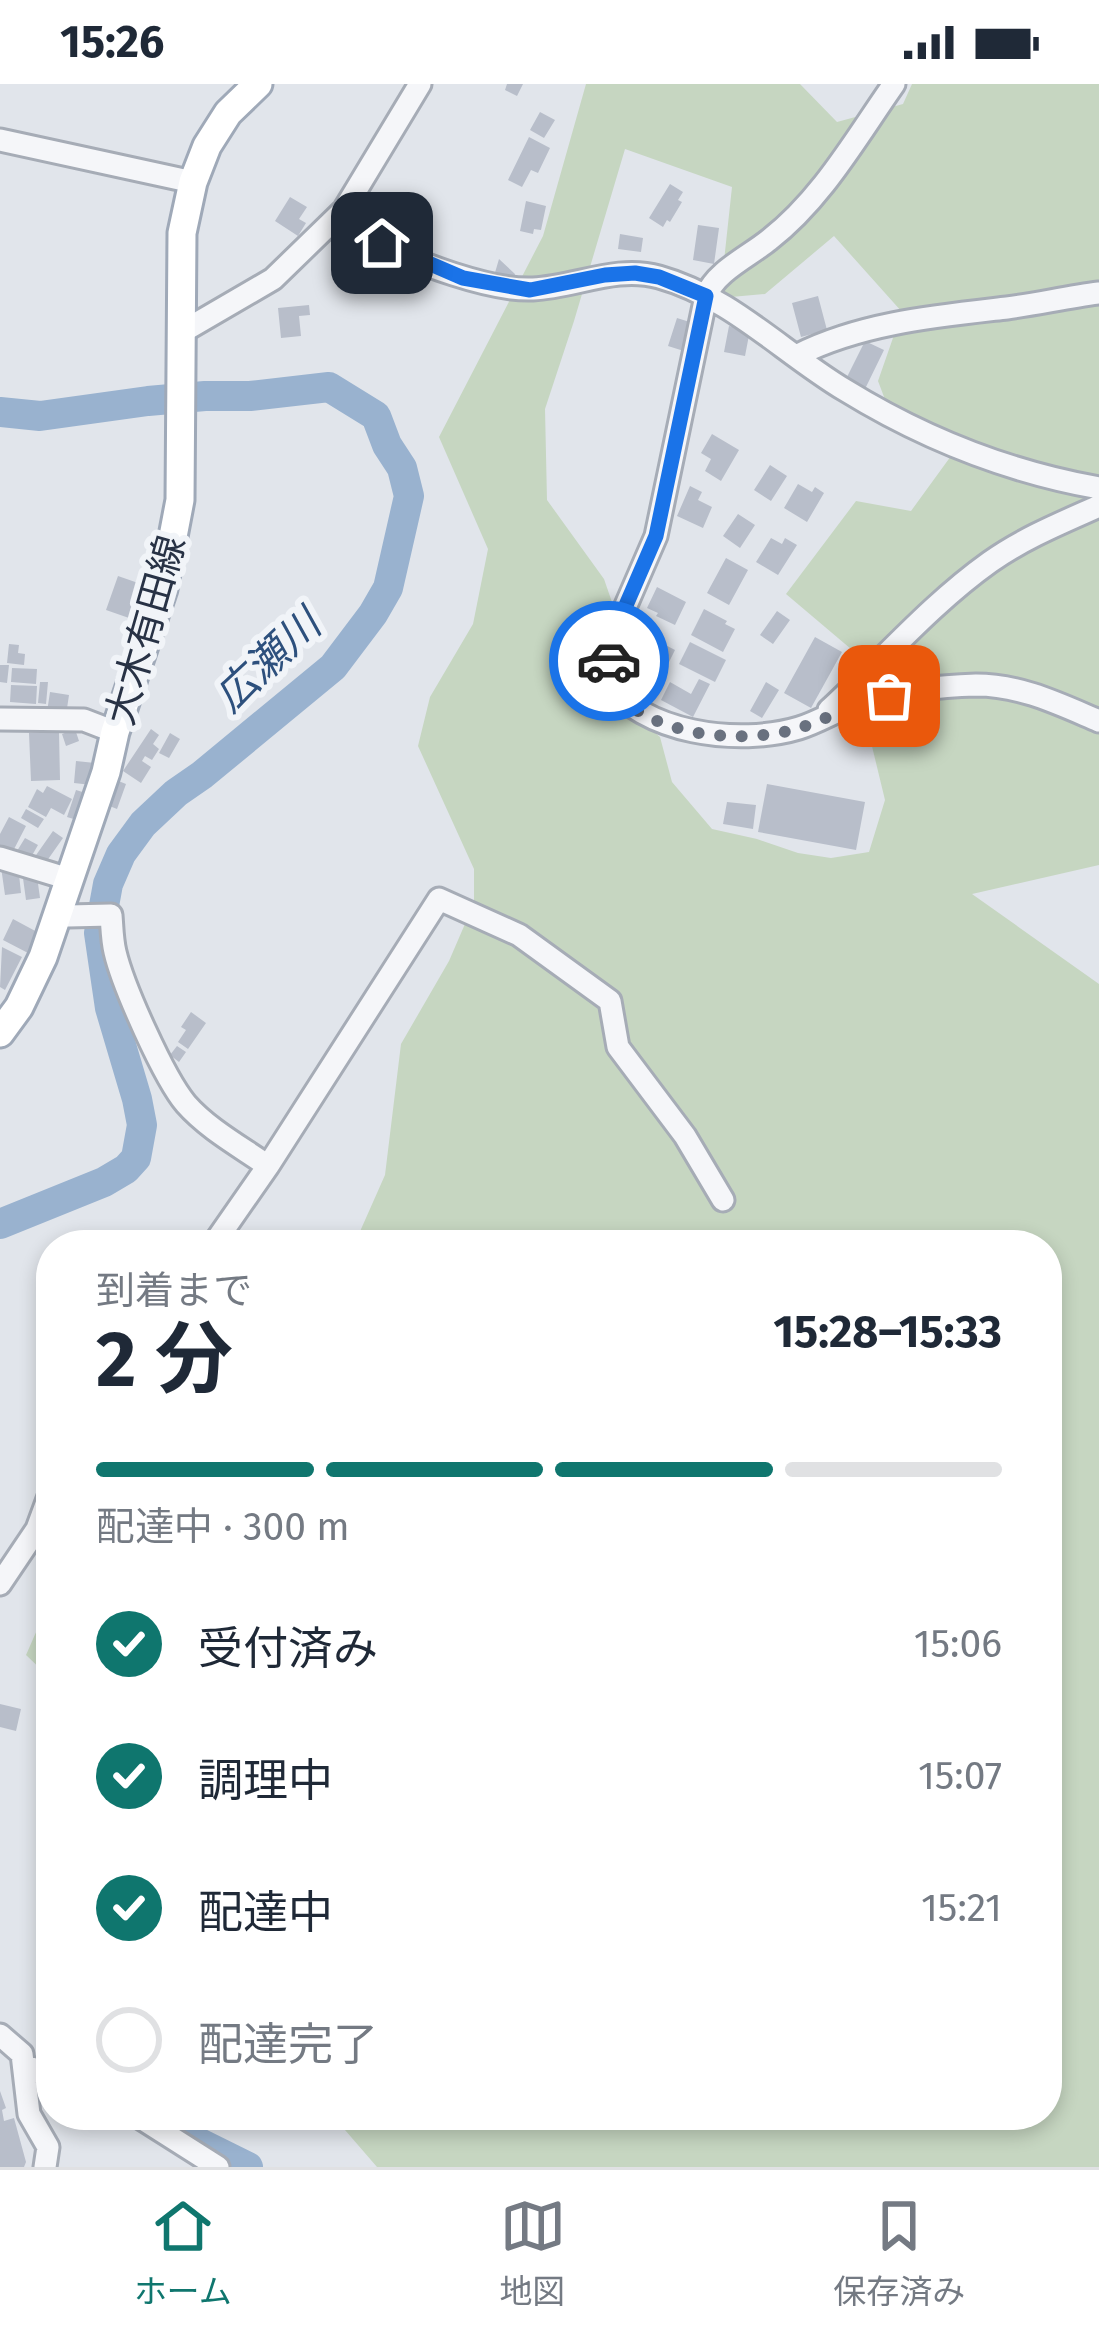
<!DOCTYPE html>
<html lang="ja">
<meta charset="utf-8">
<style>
:root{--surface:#fff;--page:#f6f6f7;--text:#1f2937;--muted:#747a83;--line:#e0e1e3;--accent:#0f766e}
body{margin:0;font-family:"Fira Sans","Noto Sans JP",sans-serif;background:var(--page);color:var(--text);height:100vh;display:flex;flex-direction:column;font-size:45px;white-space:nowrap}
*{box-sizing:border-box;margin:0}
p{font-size:39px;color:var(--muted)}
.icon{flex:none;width:66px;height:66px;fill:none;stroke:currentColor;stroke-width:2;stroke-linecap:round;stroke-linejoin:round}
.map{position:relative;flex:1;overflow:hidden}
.sheet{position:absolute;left:36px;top:1146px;width:1026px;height:900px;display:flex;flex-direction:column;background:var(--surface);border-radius:48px;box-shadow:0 6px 18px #0003}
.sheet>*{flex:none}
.pin{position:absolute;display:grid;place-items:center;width:102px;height:102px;color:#fff;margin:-51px;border-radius:24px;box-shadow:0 6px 18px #0006}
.courier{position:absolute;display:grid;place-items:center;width:120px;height:120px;margin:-60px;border:9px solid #1a73e8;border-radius:50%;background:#fff;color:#222;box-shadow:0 3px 15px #0007}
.overview em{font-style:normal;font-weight:700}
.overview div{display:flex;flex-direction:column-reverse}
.overview{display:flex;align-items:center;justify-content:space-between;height:204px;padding:0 60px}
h1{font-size:78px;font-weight:700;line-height:90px}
.bar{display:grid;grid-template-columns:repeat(4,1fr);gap:18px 12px;align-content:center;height:144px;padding:0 60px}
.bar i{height:15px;border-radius:9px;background:var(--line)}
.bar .on{background:var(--accent)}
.bar p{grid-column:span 4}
ol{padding:0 60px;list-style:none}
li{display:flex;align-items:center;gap:36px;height:132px}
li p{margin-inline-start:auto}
li .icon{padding:12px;border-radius:50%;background:var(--accent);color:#fff;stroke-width:4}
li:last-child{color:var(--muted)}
li i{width:66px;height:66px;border:6px solid var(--line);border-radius:50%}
.status{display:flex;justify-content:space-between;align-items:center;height:84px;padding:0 60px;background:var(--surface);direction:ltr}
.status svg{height:33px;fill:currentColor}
.dock{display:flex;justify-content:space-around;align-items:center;height:168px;border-top:3px solid var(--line);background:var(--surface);font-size:33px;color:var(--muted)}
.dock a{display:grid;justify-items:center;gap:6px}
.dock .on{color:var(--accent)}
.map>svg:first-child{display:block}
.green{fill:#c6d6c1;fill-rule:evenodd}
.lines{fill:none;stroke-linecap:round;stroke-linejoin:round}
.river{stroke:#99b2cf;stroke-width:30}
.building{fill:#b8beca}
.minor-casing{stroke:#a6acb6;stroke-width:27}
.major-casing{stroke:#9fa9b8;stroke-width:33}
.minor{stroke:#f5f6f9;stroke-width:21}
.major{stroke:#fff;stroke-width:27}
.done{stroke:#69717f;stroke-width:12;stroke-dasharray:0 21.6}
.route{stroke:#1a73e8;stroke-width:15}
.labels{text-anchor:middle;stroke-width:12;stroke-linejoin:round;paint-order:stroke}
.street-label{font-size:39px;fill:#283245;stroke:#f1f4f8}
.water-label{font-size:42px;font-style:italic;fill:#2d507d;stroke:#f1f4f8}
</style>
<div class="status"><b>15:26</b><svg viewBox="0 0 49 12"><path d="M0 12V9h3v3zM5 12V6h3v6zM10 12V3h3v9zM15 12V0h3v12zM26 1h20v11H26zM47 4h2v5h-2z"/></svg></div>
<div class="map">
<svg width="1099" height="2083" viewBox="0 0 1099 2083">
<rect width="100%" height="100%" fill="#e1e5eb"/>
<path class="green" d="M586,0H800L837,38L903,20L912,0H1099V781L972,810L1099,900V2083H377L332,2031H1047V1161H354L385,1091L401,960L449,877L474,819V785L418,662L430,613L473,540L488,465L439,353L543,152ZM625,65L732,103L720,214L765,210L834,152L902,228L878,297L889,326L951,372L911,427L856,417L786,510L877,587L870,654L885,716L869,768L831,774L798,769L757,755L712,745L672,698L660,653L595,597L614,524L604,495L547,416L545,325L574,237Z
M51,1514V1595L26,1571Z"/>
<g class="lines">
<path class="river" d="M0,328L40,332L148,317L205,312H250L329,303L376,332L387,361L402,384L409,412L388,504L373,530L333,583L202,691L176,709L143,740L121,770L108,800L99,849L110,924L137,1015L142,1041L136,1074L126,1085L104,1098L0,1140
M151,2035L248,2083"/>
</g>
<path class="building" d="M507,0H523L517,12L505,6Z
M540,28L555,36L544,54L530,46Z
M529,53L550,64L538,89L531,86L522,103L508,96Z
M670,100L683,108L678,116L682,118L670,138L667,136L663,143L649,134Z
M290,113L307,123L299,135L306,139L298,152L275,137Z
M526,117L546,122L541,146L534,145L533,150L520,147Z
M698,141L719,144L714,180L693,176Z
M620,150L643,154L641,168L618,165Z
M499,175L515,190L513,198L494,192Z
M818,212L827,246L801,253L792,219Z
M309,221L310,231L299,232L301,252L281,254L278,224Z
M677,234L696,240L687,268L668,262Z
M729,242L750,246L745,272L724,268Z
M865,257L884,266L865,305L846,295Z
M712,350L739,366L721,397L705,387L711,375L701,369Z
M770,381L787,392L771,417L754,406Z
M798,400L812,408L815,403L824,409L807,438L784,424Z
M690,402L702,408L698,416L712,423L703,444L677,432Z
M738,430L755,441L740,464L723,452Z
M771,454L782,460L785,454L797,461L778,491L756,478Z
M726,474L748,486L729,521L707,509Z
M118,492L141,500L129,534L106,526Z
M657,503L686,518L675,541L656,532L658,529L647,524Z
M704,525L727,537L725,540L735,545L723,568L691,551Z
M777,527L790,536L773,560L760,551Z
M644,550L675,566L668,580L637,564Z
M815,553L842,568L811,624L784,609Z
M690,558L726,576L715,598L679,580Z
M9,560L19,561L18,569L25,570L24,581L7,579Z
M0,581H9L7,599L0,598Z
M12,584L37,585L36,600L11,598Z
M699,595L710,600L693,633L661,616L670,598L691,610Z
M40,598H48L46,620L38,619Z
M766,598L779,606L762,634L750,627Z
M11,601L37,602L36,620L10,618Z
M50,608L69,611L66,631L47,628Z
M75,645L79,657L66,662L62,650Z
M151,645L159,651L153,660L159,665L152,676L145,672L142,677L151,683L141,699L123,687Z
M59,648L60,696L31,697L29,649Z
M170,649L180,655L169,674L159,669Z
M76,677L95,679L92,701L74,699Z
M116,696L126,700L117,725L107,721Z
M767,700L865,718L856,766L758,748Z
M47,702L72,715L64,731L51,724L46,733L28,723L37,705L43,709Z
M76,706L89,710L80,737L67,733Z
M727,718L756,721L753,745L723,740Z
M26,725L44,735L38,744L21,734Z
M9,733L26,742L12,769L0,762V750Z
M53,747L63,754L44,781L34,774Z
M25,754L38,761L30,775L17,767Z
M18,781L21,809L5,811L1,783Z
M36,785L40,814L26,816L22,787Z
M13,835L39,849L28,869L3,856Z
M2,863L22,873L5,906L0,903Z
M191,928L206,939L188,965L178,958L186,946L181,943Z
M177,962L186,968L179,978L170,971Z
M51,1572V1601L40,1596Z
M0,1620L21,1625L16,1647L0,1643Z
M51,1845V1873L37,1860Z
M0,2007L6,2024L2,2026L4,2037L14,2034L26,2078L24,2083H0Z"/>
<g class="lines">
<defs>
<path id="minor" d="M894,0C856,54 822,115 769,156C748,173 716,187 706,212L656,452L617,542L605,595C641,650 739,662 799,644C822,637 843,622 867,616C900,607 942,602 976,601C1021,601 1059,620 1099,637
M0,56L193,98
M344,126C355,138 365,148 378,157C412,179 492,207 533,205C576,203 616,181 659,193C731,213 783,269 845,306C923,354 1009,388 1099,404
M182,248L273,195L344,126L420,0
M798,271C861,239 937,232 1007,224C1037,220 1068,213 1099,209
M829,626C882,577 931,520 990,478C1024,454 1061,439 1099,422
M0,635L84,636L115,648
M0,774L69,795
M60,825L68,832L111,831C112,843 112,856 115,868C123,902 164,994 186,1020C208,1045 241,1063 268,1082
M213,1161L268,1082L439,815L519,851L610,917L618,963L685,1052L723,1116
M0,1500L37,1445L51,1407
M0,1951L22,1970L29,2030L48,2063L45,2083
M24,1981L51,1992
M136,2031L218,2083"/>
<path id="major" d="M0,949L19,923L43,873L106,688L115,648L163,505L180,416L182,149L193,98L207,62L228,29L258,0"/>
</defs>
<use href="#minor" class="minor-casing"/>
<use href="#major" class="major-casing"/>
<use href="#minor" class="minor"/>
<use href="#major" class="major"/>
</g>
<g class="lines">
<path class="done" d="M609,577L605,595C641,651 732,661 792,646C826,637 854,618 889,612"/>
<path class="route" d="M382,159L463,194L530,206L605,191L635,189L659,193L706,212L656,452L617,542L609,577"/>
</g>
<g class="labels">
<g class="street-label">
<text transform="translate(145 546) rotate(-74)" y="14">大木有田線</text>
</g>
<g class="water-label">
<text transform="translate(267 576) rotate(-43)" y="15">広瀬川</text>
</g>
</g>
</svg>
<div class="pin" style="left:889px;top:612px;background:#ea580c"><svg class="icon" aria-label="bag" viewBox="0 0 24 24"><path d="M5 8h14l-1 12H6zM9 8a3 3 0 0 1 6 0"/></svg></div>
<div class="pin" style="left:382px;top:159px;background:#1f2937"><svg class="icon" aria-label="home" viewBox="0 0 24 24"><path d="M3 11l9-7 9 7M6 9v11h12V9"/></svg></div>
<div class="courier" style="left:609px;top:577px"><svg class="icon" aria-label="car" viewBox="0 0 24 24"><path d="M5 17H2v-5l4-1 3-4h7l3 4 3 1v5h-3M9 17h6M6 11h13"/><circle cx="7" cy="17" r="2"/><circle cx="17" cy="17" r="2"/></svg></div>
<section class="sheet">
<div class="overview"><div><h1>2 分</h1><p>到着まで</p></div><em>15:28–15:33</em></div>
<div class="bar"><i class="on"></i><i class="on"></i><i class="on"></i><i></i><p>配達中 · 300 m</p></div>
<ol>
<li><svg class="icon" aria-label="check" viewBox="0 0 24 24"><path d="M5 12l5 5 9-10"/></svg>受付済み<p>15:06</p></li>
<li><svg class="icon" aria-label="check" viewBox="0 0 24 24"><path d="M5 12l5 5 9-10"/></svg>調理中<p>15:07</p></li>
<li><svg class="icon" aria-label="check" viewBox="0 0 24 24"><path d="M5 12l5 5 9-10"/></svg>配達中<p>15:21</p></li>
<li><i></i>配達完了</li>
</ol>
</section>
</div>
<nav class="dock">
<a class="on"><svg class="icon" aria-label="home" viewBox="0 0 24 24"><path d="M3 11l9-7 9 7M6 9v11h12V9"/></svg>ホーム</a>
<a><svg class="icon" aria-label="map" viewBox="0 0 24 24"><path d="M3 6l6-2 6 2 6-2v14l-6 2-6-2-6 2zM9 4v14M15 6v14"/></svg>地図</a>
<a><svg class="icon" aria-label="saved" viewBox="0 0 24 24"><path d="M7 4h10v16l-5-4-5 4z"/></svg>保存済み</a>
</nav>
